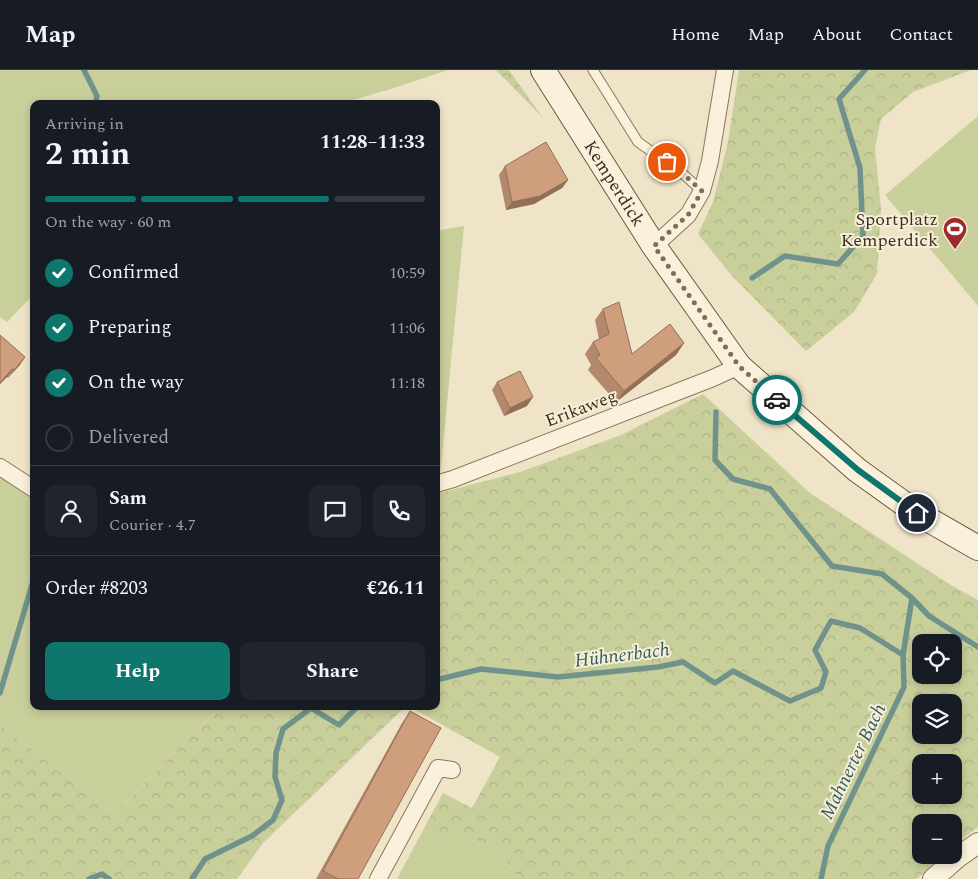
<!DOCTYPE html>
<meta charset="utf-8">
<style>
:root{--surface:#171b24;--page:#20242c;--text:#f1f3f6;--muted:#9ea1a6;--line:#363941;--accent:#0f766e}
body{margin:0;font-family:Spectral,serif;background:var(--page);color:var(--text);height:100vh;display:flex;flex-direction:column;font-size:19px;white-space:nowrap}
*{box-sizing:border-box;margin:0}
p{font-size:16px;color:var(--muted)}
.icon{flex:none;width:28px;height:28px;fill:none;stroke:currentColor;stroke-width:2;stroke-linecap:round;stroke-linejoin:round}
.map{position:relative;flex:1;overflow:hidden}
.details{position:absolute;left:30px;top:30px;width:410px;height:610px;display:flex;flex-direction:column;background:var(--surface);border-radius:10px;box-shadow:0 2px 8px #0003}
.details>*{flex:none}
.controls{position:absolute;left:912px;top:564px;display:grid;gap:10px}
.controls a{display:grid;place-items:center;width:50px;height:50px;border-radius:10px;background:var(--surface);box-shadow:0 2px 8px #0003;font-size:25px}
.pin{position:absolute;display:grid;place-items:center;width:42px;height:42px;color:#fff;margin:-21px;border:2px solid #fff;border-radius:50%;box-shadow:0 1px 5px #0007}
.courier{position:absolute;display:grid;place-items:center;width:50px;height:50px;margin:-25px;border:4px solid #0f766e;border-radius:50%;background:#fff;color:#222;box-shadow:0 1px 6px #0007}
.overview em{font-style:normal;font-weight:700}
.overview div{display:flex;flex-direction:column-reverse}
.overview{display:flex;align-items:center;justify-content:space-between;height:85px;padding:0 15px}
h1{font-size:32px;font-weight:700;line-height:38px}
.bar{display:grid;grid-template-columns:repeat(4,1fr);gap:8px 5px;align-content:center;height:60px;padding:0 15px}
.bar i{height:6px;border-radius:4px;background:var(--line)}
.bar .on{background:var(--accent)}
.bar p{grid-column:span 4}
.line{display:flex;align-items:center;gap:12px;padding:0 15px;border-top:1px solid var(--line)}
.line div{flex:1}
.round{display:grid;place-items:center;flex:none;width:52px;height:52px;border-radius:10px;background:var(--page)}
ol{padding:0 15px;list-style:none}
li{display:flex;align-items:center;gap:15px;height:55px}
li p{margin-inline-start:auto}
li .icon{padding:5px;border-radius:50%;background:var(--accent);color:#fff;stroke-width:4}
li:last-child{color:var(--muted)}
li i{width:28px;height:28px;border:2px solid var(--line);border-radius:50%}
.button{display:flex;gap:10px;margin-top:auto;padding:10px 15px}
.button a{flex:1;height:58px;border-radius:10px;background:var(--accent);color:#fff;font-size:20px;font-weight:700;line-height:58px;text-align:center}
.button a+a{background:var(--page);color:var(--text)}
header{display:flex;align-items:center;gap:30px;box-sizing:border-box;height:70px;padding:0 25px;background:var(--surface);border-bottom:1px solid var(--line)}
header strong{font-size:24px}
nav{display:flex;gap:28px;margin-inline-start:auto;font-size:18px}
.map>svg:first-child{display:block}
.green{fill:#c9cf9b}
.forest{fill:url(#forest-crowns);fill-rule:evenodd}
.lines{fill:none;stroke-linecap:round;stroke-linejoin:round}
.stream{stroke:#6f938a;stroke-width:5.5}
.service-casing{stroke:#8d765c;stroke-width:11}
.minor-casing{stroke:#8d765c;stroke-width:18}
.tertiary-casing{stroke:#8d765c;stroke-width:22}
.secondary-casing{stroke:#6f573f;stroke-width:26}
.service{stroke:#faf1dc;stroke-width:9}
.minor{stroke:#faf1dc;stroke-width:16}
.tertiary{stroke:#faf1dc;stroke-width:20}
.secondary{stroke:#faf1dc;stroke-width:24}
.wall{fill:#b2896c}
.shaded-wall{fill:#916f58}
.building{fill:#cf9f7d;stroke:#916f58}
.done{stroke:#7c6e5b;stroke-width:5;stroke-dasharray:0 9}
.route{stroke:#0f766e;stroke-width:6}
.labels{text-anchor:middle;stroke-width:4;stroke-linejoin:round;paint-order:stroke}
.street-label{font-size:18px;fill:#3d2e20;stroke:#f7eed8}
.poi-label{font-size:18px;fill:#3d2e20;stroke:#f7eed8;text-anchor:end}
.water-label{font-size:19px;font-style:italic;fill:#2f5d5a;stroke:#f7eed8}
</style>
<header>
<strong>Map</strong>
<nav><a>Home</a><a>Map</a><a>About</a><a>Contact</a></nav>
</header>
<div class="map">
<svg width="978" height="809" viewBox="0 0 978 809">
<defs>
<pattern id="forest-crowns" width="20" height="18" patternUnits="userSpaceOnUse" patternTransform="scale(1.25)"><rect width="20" height="18" fill="#c9cf9b"/><path d="M2 6a3 3 0 1 1 6 0M12 15a3 3 0 1 1 6 0" fill="none" stroke="#aeb285"/></pattern>
</defs>
<rect width="100%" height="100%" fill="#f0e4c8"/>
<path class="green" d="M0,0H448L394,18L340,34H34V224L7,252L0,247Z
M978,46V236L885,125Z
M464,156L440,407L436,408V161Z
M0,407L34,429V636H221L114,744L0,654Z
M423,760L495,775L519,809H397Z"/>
<path class="forest" d="M496,0H509L543,48Z
M739,0H971L913,22L881,49L875,78L881,139L877,204L854,242L806,281L732,206L698,164L713,132L728,72Z
M703,324L810,423L949,514L978,530V757L954,775V752H921V785H943L917,809H519L495,775L423,760L443,723L472,738L500,687L408,636H436V424L520,402L621,365ZM921,572H954V605H921ZM954,632V665H921V632ZM921,692H954V725H921Z
M221,636H406L263,773L237,809H0V654L114,744Z"/>
<g class="lines">
<path class="stream" d="M84,0L97,26L95,34
M752,208L785,186L838,194L863,166L860,98L839,29L865,0
M716,342L715,390L733,409L770,419L832,496L882,504L912,528L929,546L978,577
M436,610L481,599L558,607L658,597L683,592L715,613L733,601L790,631L821,618L826,602L815,580L831,551L860,558L903,585L912,528
M0,623L34,508
M89,809L102,804L109,809
M192,809L205,789L252,766L273,750L282,730L275,707L276,683L283,659L311,638L339,655L358,636
M821,809L828,776L904,617L903,585"/>
<defs>
<path id="service" d="M593,0L638,72L682,103L702,121"/>
<path id="minor" d="M654,176L688,145L702,121L710,91L725,0
M0,397L34,419
M436,414L453,409L713,308L739,296
M378,809L438,698L452,700"/>
<path id="tertiary" d="M933,809L958,787L978,773"/>
<g id="secondary">
<path id="s1" d="M543,0L654,176L739,296L857,400L917,443L978,478"/>
</g>
</defs>
<use href="#service" class="service-casing"/>
<use href="#minor" class="minor-casing"/>
<use href="#tertiary" class="tertiary-casing"/>
<use href="#secondary" class="secondary-casing"/>
<use href="#service" class="service"/>
<use href="#minor" class="minor"/>
<use href="#tertiary" class="tertiary"/>
<use href="#secondary" class="secondary"/>
</g>
<path class="wall" d="M505,96L568,110L562,118L534,134L506,140L499,105Z
M603,239L632,284L684,273L676,285L616,332L588,300L591,295L585,284L593,272L599,269L595,250Z
M0,265L25,287L8,308L7,307L0,314Z
M497,312L527,336L504,346L492,320Z
M410,641L358,809H316L402,653Z"/>
<path class="shaded-wall" d="M568,110L562,118L534,134L506,140L512,132Z
M684,273L676,285L616,332L624,321Z
M25,287L20,295L8,308L14,300Z
M12,299L7,307L0,314V313Z
M533,327L527,336L504,346L510,338Z"/>
<path class="building" d="M546,72L568,110L540,126L512,132L505,96Z
M619,232L632,284L670,254L684,273L624,321L596,288L600,285L593,272L609,264L603,239Z
M0,265L25,287L14,300L12,299L0,313Z
M520,301L533,327L510,338L497,312Z
M410,641L441,658L358,809H338L323,801Z"/>
<g class="lines">
<path class="done" d="M667,92L682,103L702,121L688,145L654,176L739,296L777,330"/>
<path class="route" d="M777,330L858,400L917,443"/>
</g>
<defs>
<symbol id="stadium-pin" viewBox="-11 -11 22 30"><path d="M0 17L-7.5 6A9.5 9.5 0 1 1 7.5 6Z" fill="#9e2a2b" stroke="#f7eed8"/><path d="M0-5a6.5 5 0 1 0 0 10a6.5 5 0 1 0 0-10ZM-3.5-1.8h7v3.6h-7Z" fill="#fff"/></symbol>
</defs>
<g fill-rule="evenodd">
<use href="#stadium-pin" x="941" y="145" width="28" height="38"/>
</g>
<g class="labels">
<g class="street-label">
<text dy="6" stroke="none"><textPath href="#s1" startOffset="134">Kemperdick</textPath></text>
<text transform="translate(581 338) rotate(-21)" y="6">Erikaweg</text>
</g>
<g class="poi-label">
<text x="938" y="155">Sportplatz<tspan x="938" dy="21">Kemperdick</tspan></text>
</g>
<g class="water-label">
<text transform="translate(622 584) rotate(-7)" y="7">Hühnerbach</text>
<text transform="translate(852 691) rotate(-64)" y="7">Mahnerter Bach</text>
</g>
</g>
</svg>
<div class="controls">
<a><svg class="icon" aria-label="locate" viewBox="0 0 24 24"><circle cx="12" cy="12" r="6"/><path d="M12 2v4M12 18v4M2 12h4M18 12h4"/></svg></a>
<a><svg class="icon" aria-label="layers" viewBox="0 0 24 24"><path d="M12 4l9 5-9 5-9-5zM3 14l9 5 9-5"/></svg></a>
<a>+</a>
<a>−</a>
</div>
<div class="pin" style="left:667px;top:92px;background:#ea580c"><svg class="icon" aria-label="bag" viewBox="0 0 24 24"><path d="M5 8h14l-1 12H6zM9 8a3 3 0 0 1 6 0"/></svg></div>
<div class="pin" style="left:917px;top:443px;background:#1f2937"><svg class="icon" aria-label="home" viewBox="0 0 24 24"><path d="M3 11l9-7 9 7M6 9v11h12V9"/></svg></div>
<div class="courier" style="left:777px;top:330px"><svg class="icon" aria-label="car" viewBox="0 0 24 24"><path d="M5 17H2v-5l4-1 3-4h7l3 4 3 1v5h-3M9 17h6M6 11h13"/><circle cx="7" cy="17" r="2"/><circle cx="17" cy="17" r="2"/></svg></div>
<section class="details">
<div class="overview"><div><h1>2 min</h1><p>Arriving in</p></div><em>11:28–11:33</em></div>
<div class="bar"><i class="on"></i><i class="on"></i><i class="on"></i><i></i><p>On the way · 60 m</p></div>
<ol>
<li><svg class="icon" aria-label="check" viewBox="0 0 24 24"><path d="M5 12l5 5 9-10"/></svg>Confirmed<p>10:59</p></li>
<li><svg class="icon" aria-label="check" viewBox="0 0 24 24"><path d="M5 12l5 5 9-10"/></svg>Preparing<p>11:06</p></li>
<li><svg class="icon" aria-label="check" viewBox="0 0 24 24"><path d="M5 12l5 5 9-10"/></svg>On the way<p>11:18</p></li>
<li><i></i>Delivered</li>
</ol>
<div class="line" style="height:90px"><a class="round"><svg class="icon" aria-label="person" viewBox="0 0 24 24"><circle cx="12" cy="8" r="4"/><path d="M4 21q1-7 8-7t8 7"/></svg></a><div><b>Sam</b><p>Courier · 4.7</p></div><a class="round"><svg class="icon" aria-label="chat" viewBox="0 0 24 24"><path d="M4 5h16v11H9l-5 4z"/></svg></a><a class="round"><svg class="icon" aria-label="phone" viewBox="0 0 24 24"><path d="M5 4h4l2 5-3 2q2 4 5 5l2-3 5 2v4C11 20 4 13 5 4z"/></svg></a></div>
<div class="line" style="height:65px"><div>Order #8203</div><b>€26.11</b></div>
<div class="button"><a>Help</a><a>Share</a></div>
</section>
</div>
